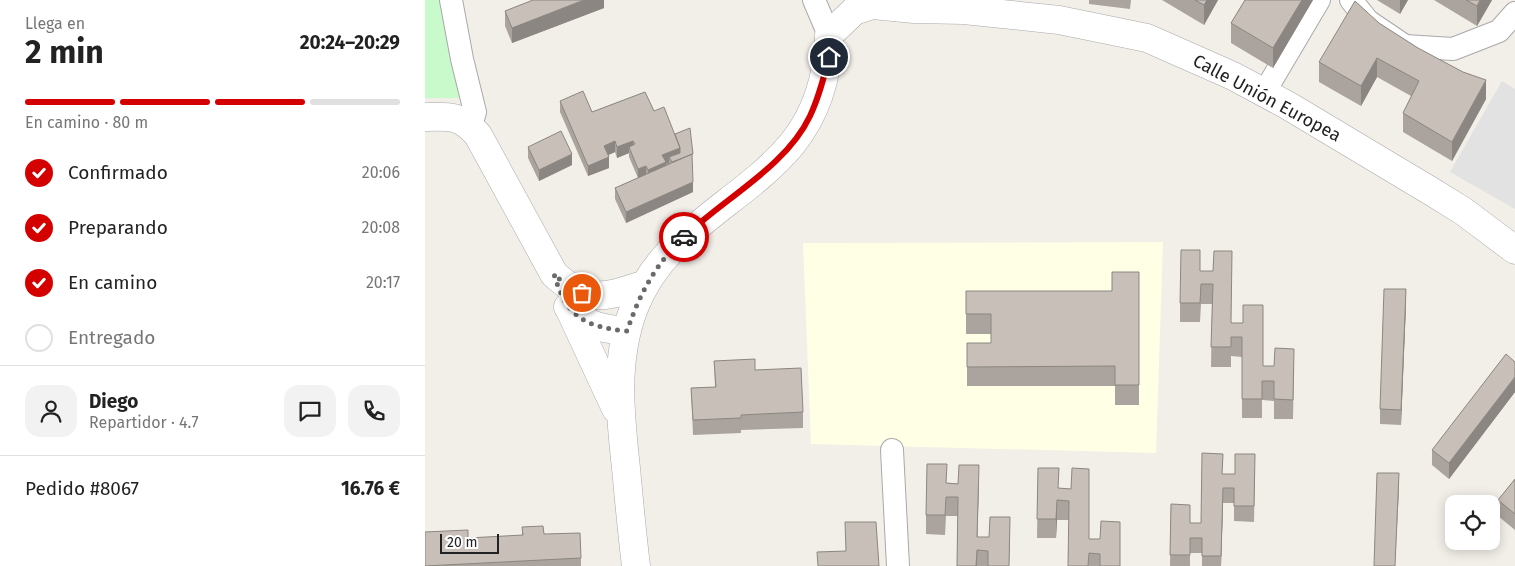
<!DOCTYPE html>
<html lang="es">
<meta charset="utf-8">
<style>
:root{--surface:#fff;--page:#f2f2f2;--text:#222;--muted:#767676;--line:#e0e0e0;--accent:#d40000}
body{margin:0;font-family:"Fira Sans",sans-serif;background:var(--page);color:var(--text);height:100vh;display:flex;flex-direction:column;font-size:19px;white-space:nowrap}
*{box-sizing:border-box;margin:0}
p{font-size:16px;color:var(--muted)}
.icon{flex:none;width:28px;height:28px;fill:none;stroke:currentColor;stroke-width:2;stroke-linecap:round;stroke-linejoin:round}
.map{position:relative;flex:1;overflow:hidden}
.sheet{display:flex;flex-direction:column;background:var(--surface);width:425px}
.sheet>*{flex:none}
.fabs{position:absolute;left:1020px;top:495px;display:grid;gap:10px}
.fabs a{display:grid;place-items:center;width:55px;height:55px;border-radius:10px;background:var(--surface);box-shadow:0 2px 12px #0003;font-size:25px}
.scale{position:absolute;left:15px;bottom:12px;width:59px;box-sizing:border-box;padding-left:5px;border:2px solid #222;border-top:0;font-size:14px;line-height:18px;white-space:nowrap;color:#222;-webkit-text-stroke:4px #fff;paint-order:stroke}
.pin{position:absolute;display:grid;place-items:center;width:42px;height:42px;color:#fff;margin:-21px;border:2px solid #fff;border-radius:50%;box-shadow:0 1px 5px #0007}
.courier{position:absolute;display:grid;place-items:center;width:50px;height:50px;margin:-25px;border:4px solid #d40000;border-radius:50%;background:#fff;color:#222;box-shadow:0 1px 6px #0007}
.overview em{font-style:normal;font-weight:700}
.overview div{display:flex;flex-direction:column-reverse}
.overview{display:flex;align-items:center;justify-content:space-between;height:85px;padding:0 25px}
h1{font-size:32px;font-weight:700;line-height:38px}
.bar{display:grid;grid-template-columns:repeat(4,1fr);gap:8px 5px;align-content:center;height:60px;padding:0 25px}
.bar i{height:6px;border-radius:4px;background:var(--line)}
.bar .active{background:var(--accent)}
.bar p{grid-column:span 4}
.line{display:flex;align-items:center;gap:12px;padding:0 25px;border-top:1px solid var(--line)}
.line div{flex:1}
.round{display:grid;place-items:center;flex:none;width:52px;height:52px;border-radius:15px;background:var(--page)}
ol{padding:0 25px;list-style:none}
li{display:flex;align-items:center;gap:15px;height:55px}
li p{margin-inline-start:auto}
li .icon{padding:5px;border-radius:50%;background:var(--accent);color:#fff;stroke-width:4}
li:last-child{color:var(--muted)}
li i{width:28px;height:28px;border:2px solid var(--line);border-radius:50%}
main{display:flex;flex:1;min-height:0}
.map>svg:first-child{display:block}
.education{fill:#ffffe5}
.park{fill:#c8facc}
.parking{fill:#e2e2e2}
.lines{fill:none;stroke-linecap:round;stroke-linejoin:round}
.minor-casing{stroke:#a9a9a9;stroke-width:24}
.tertiary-casing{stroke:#a9a9a9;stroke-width:29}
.minor{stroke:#fff;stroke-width:22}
.tertiary{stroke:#fff;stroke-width:28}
.wall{fill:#aba49e}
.shaded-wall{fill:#8b8681}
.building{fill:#c7bfb8;stroke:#8b8681}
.done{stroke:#6b6a68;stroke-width:5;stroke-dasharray:0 9}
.route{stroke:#d40000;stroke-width:6}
.labels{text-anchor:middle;stroke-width:5;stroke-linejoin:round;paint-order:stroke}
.street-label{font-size:18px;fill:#222;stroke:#fff}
</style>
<main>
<section class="sheet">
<div class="overview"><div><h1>2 min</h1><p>Llega en</p></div><em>20:24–20:29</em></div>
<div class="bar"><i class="active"></i><i class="active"></i><i class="active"></i><i></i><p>En camino · 80 m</p></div>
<ol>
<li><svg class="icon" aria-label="check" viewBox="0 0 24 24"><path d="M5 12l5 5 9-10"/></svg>Confirmado<p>20:06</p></li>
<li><svg class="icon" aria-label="check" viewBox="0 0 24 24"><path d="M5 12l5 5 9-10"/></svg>Preparando<p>20:08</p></li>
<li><svg class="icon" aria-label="check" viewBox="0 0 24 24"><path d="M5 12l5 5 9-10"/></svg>En camino<p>20:17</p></li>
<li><i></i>Entregado</li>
</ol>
<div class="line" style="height:90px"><a class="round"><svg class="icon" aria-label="person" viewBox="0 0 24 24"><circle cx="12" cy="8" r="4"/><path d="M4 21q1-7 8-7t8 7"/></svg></a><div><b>Diego</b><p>Repartidor · 4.7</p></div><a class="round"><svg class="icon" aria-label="chat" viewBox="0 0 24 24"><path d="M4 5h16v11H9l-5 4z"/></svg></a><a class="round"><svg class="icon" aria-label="phone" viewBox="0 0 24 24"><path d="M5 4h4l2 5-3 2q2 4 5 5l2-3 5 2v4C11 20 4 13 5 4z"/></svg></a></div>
<div class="line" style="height:65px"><div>Pedido #8067</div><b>16.76 €</b></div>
</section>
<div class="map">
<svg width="1090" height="566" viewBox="0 0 1090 566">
<rect width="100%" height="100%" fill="#f2efe9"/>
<path class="education" d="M738,242L731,453L386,444L378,243Z"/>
<path class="park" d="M0,0H16L37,98H0Z"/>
<path class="parking" d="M1077,81L1090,89V209L1025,172Z"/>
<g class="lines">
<defs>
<path id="minor" d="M26,0L37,59L50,112L46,126
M389,0L404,35
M926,0L943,21L980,46L1028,49L1074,31L1090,13
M839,93L894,0
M467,450L473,566"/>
<path id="tertiary" d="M0,117C24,116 36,115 53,135L129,274C162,305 181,297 221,284
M143,307C161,326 177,329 202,331
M144,308L191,409
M211,566C207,533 204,501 201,468C195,414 189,360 209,308C239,230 317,204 367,144C392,113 403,74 404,35L429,11L448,5L489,9L539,10L634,20L722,38L808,76L862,105L1009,193L1038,211L1090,250"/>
</defs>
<use href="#minor" class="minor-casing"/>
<use href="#tertiary" class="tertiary-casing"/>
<use href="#minor" class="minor"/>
<use href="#tertiary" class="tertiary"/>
</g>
<path class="wall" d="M179,0V8L87,43L80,26V11Z
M664,0H706L705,9L664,4Z
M737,0H793L779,25Z
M820,0H888L848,68L806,43V23Z
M952,0H983L975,14Z
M1009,0H1067L1052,26Z
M954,23L1061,99L1027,161L978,132V113L986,96L952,77L936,106L894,82V62Z
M220,92L268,192L201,223L190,199V188L213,178L204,157V153L192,158L190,152L183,155L184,168L163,176L135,112V101L167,112Z
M103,147L147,165L114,181L103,158Z
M788,271L806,323L838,366L869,368L868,419H849V401L837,400V418H817V357L806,356V367H786L787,304H776L775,322H755V303Z
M714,272V405H690V386H542V343H566V334H541V291H687Z
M981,304L976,425L955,424V409Z
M289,361L330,370L378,412V428L316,430V433L268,435L266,388L290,387Z
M1090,362V392L1024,479L1007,465V450Z
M613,468L634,488L646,489L664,539L695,566H643L644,520H632L631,538H612Z
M830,470L829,522L809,521V503H798L796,566H777V553H765V566H745L746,504L765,523H776L798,474H810Z
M1090,479V530L1073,516V500Z
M522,483L554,485L552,537H585L584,566H532L533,516H521L520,535L501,534V515Z
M97,527L119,534L156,558V566H0L43,538L97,536Z"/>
<path class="shaded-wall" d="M159,0H179V8L87,43V28Z
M782,0H793L779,25V5Z
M877,0H888L848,68V48Z
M975,0H983L975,14Z
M1055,0H1067L1052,26V6Z
M952,58V77L936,106V86Z
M1061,80V99L1027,161V142Z
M190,141V152L179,157V146Z
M208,141V151L204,147V153L192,158V147Z
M255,148L268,154L247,167V162L244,157V163L241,164V173L223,180V170L237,155Z
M147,154V165L114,181V170Z
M184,157V168L163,176V166Z
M221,166V176L213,180V169Z
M268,182V192L201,223V212Z
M981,289V304L976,425V410Z
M1090,377V392L1024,479V463Z
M554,465L552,566H551L552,537Z
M974,473V489L970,566Z
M798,488V503L796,566V556Z
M632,500V520L631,538V519Z"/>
<path class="building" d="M108,0H159L87,28L80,11Z
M770,0H782L779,5Z
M820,0H877L848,48L806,23Z
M1041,0H1055L1052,6Z
M930,1L954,23L993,48L1038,72L1061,80L1027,142L978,113L994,81L952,58L936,86L894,62Z
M158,91L167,112L220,92L229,111L239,107L255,148L237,155L241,162L223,170L221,166L213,169L204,147L210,144L208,141L192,147L190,141L179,146L184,157L163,166L135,101Z
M265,128L268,154L247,162L244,157L255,153V148L250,134Z
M136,131L147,154L114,170L103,147Z
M267,154L268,182L201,212L190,188Z
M756,250H775V271H788L789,251H807L806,323H818V305H838V366H849L850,348L869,349L868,400L849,399V381H837V399H817V337H806V347H786L788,284H776L775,303H755Z
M687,272H714V385H690V366L542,367V343H566V314H541V291H687Z
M959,289H981L976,410L955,409Z
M1081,354L1090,362V377L1024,463L1007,450Z
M330,359V370L376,368L378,412L316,415V418L268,420L266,388L291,387L289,361Z
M777,453L798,454L797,474H810V454H830L829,506H809V488H798L796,556H777V538H765V555H745L746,504L765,505V523H776Z
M502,464H522L521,483L533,484L534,465H554L552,537H564L565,517H585L584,566H563V551L552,550L551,566H532L533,497H521L520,515H501Z
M613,468H634L633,488L646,489L647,468L664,469V539H675L676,521L695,522V566H675V554L664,553L663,566H643L644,501L632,500L631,519H612Z
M952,473H974L970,566H949Z
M1090,479V514L1073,500Z
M420,522H451L454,566H393L392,552L421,551Z
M118,526L119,534L155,533L156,558L0,566V532L43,530V538L98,535L97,527Z"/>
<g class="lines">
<path class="done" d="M157,293L142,286L129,274C141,316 159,327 202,331C215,293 230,265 259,237"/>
<path class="route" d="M259,237C299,198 361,167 385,116C394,97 399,77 404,57"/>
</g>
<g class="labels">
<g class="street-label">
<text transform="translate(842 98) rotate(28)" y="6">Calle Unión Europea</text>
</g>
</g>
</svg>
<div class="fabs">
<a><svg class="icon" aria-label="locate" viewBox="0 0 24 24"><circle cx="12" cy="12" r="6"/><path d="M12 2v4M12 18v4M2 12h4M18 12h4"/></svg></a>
</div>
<div class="scale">20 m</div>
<div class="pin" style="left:157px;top:293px;background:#ea580c"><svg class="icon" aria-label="bag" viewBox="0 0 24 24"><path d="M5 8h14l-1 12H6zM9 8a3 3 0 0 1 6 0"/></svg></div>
<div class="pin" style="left:404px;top:57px;background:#1f2937"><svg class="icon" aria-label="home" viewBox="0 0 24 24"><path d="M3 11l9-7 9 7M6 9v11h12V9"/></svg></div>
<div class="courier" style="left:259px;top:237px"><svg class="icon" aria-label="car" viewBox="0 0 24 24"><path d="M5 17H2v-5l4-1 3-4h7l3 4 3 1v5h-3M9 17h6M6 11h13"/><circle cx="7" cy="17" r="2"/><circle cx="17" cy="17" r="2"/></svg></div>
</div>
</main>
